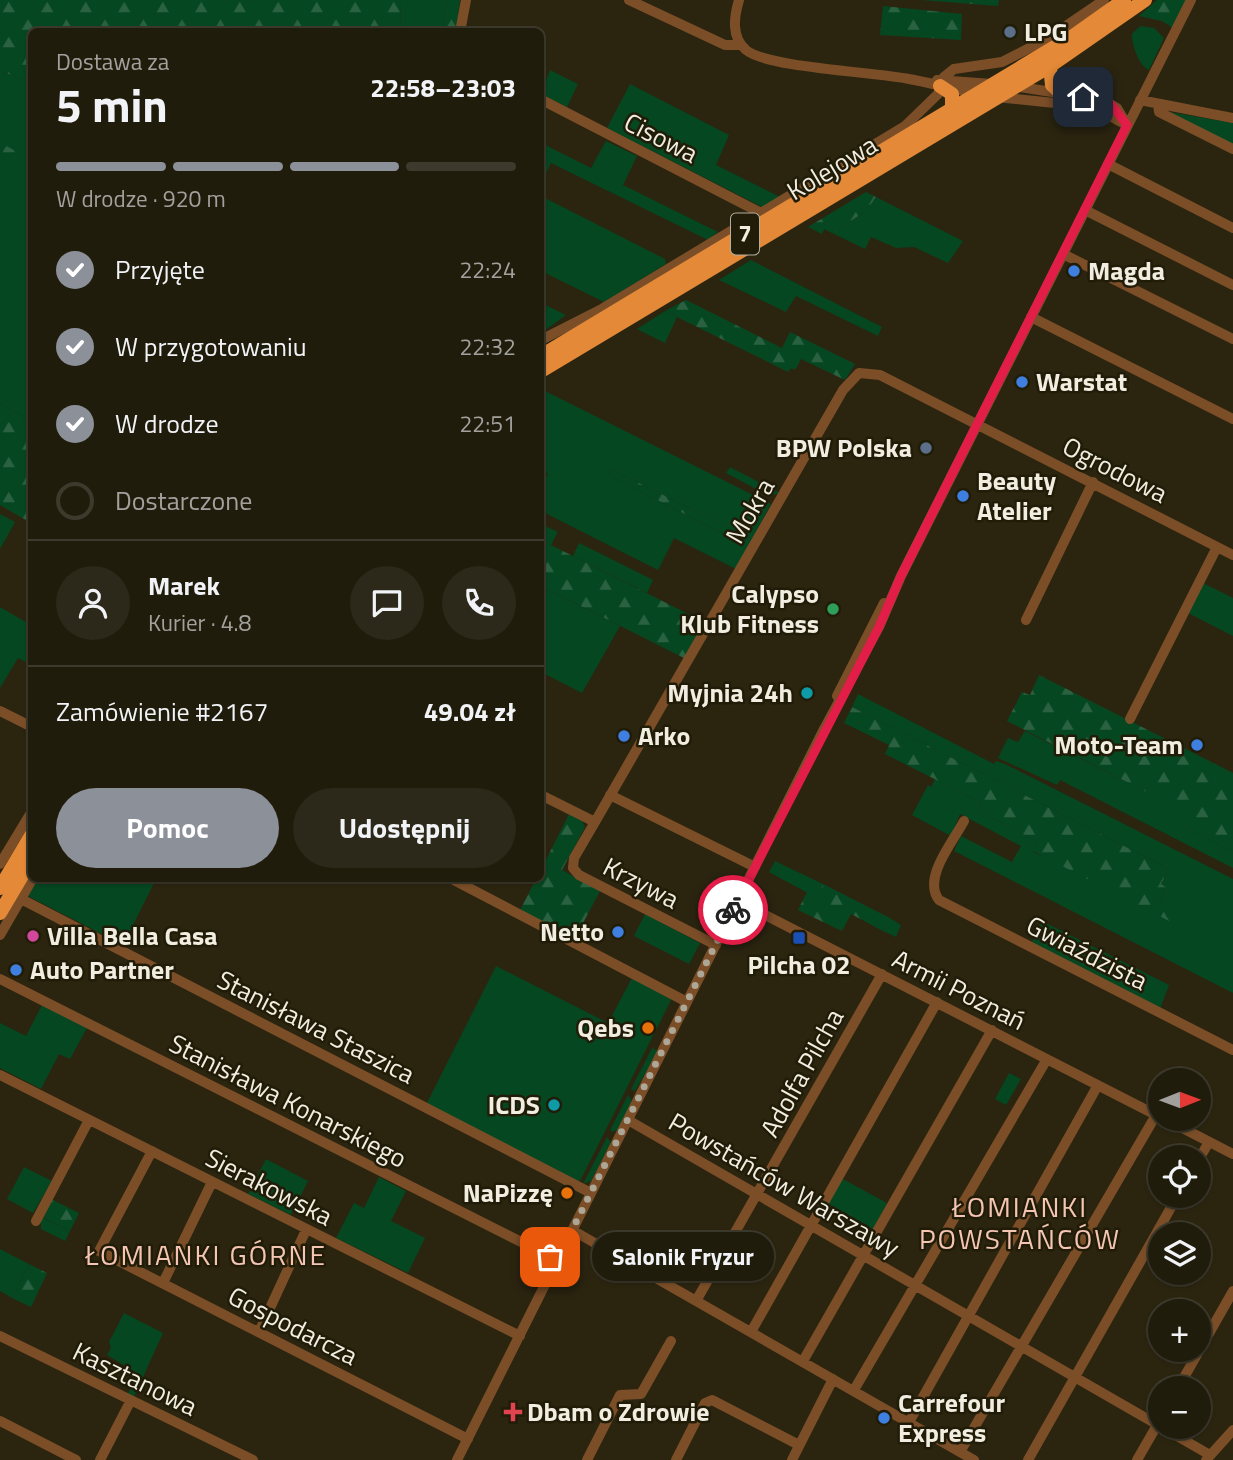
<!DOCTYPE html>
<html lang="pl">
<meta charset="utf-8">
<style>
:root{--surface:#201c0c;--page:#2d291a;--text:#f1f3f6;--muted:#a2a19d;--line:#3d3a2d;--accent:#8c9099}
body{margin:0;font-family:"Titillium Web",sans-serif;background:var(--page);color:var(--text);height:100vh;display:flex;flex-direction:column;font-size:26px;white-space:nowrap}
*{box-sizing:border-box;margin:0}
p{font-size:23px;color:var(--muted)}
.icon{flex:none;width:38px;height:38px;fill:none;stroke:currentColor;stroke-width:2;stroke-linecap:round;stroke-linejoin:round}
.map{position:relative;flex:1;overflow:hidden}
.panel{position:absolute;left:28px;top:28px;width:516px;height:854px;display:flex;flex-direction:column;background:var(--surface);border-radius:10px;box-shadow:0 2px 5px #0004,0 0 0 2px var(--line)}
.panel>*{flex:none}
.needle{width:46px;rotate:89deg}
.buttons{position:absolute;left:1148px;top:1068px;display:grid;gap:14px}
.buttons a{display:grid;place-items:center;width:63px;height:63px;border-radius:50%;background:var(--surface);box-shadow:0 2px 5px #0004,0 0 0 2px var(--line);font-size:35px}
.pin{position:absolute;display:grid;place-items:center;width:60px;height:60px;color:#fff;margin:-30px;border-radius:14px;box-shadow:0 4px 10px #0006}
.courier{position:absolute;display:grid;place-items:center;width:70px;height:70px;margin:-35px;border:5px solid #e11d48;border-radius:50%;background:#fff;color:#222;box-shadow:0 2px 9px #0007}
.bubble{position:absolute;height:49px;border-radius:24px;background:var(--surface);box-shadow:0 2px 5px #0004,0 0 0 2px var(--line);font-size:23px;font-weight:700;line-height:49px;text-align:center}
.overview em{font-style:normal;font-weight:700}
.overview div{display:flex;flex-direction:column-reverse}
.overview{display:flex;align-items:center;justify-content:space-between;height:119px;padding:0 28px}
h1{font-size:46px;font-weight:700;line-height:52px}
.bar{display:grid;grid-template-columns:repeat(4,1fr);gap:10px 7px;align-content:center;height:84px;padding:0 28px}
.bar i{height:9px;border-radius:5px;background:var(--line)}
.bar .selected{background:var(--accent)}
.bar p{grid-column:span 4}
.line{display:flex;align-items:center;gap:18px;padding:0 28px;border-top:2px solid var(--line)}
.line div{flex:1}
.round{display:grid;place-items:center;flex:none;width:74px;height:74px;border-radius:37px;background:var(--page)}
ol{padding:0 28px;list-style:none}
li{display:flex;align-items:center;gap:21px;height:77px}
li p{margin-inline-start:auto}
li .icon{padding:7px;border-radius:50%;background:var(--accent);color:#fff;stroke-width:4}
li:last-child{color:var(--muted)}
li i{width:38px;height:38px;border:4px solid var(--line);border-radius:50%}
.action{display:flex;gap:14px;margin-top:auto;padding:14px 28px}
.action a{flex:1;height:80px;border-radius:42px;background:var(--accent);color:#fff;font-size:28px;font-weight:700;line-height:80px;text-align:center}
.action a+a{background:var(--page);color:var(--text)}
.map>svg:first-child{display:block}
.green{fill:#054721}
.forest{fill:url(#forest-firs)}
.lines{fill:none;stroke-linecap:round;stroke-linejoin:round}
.minor{stroke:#7b4e28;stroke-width:10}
.highway{stroke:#e38937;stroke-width:14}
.done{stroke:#aca797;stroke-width:7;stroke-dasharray:0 12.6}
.route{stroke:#e11d48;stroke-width:9}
.service-dot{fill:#5c6f8a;stroke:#211c07;stroke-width:2.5}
.shop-dot{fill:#3f7fe0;stroke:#211c07;stroke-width:2.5}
.leisure-dot{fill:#2e9e5b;stroke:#211c07;stroke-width:2.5}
.culture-dot{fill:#0f9aa8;stroke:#211c07;stroke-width:2.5}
.hotel-dot{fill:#d1479c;stroke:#211c07;stroke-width:2.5}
.transit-dot{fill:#1a4fb4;stroke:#211c07;stroke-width:2.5}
.food-dot{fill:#e8710a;stroke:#211c07;stroke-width:2.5}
.health-dot{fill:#e0444e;stroke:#211c07;stroke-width:2.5}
.labels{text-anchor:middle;stroke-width:5;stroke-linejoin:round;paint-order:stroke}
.shield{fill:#211c07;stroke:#b3ae9f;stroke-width:2}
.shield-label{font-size:24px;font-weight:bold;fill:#f1ede0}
.poi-label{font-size:26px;font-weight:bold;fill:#f1ede0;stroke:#211c07;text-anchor:start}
.street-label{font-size:26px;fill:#f1ede0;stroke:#211c07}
.neighbourhood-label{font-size:28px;letter-spacing:2px;fill:#f5c5b4;stroke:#211c07}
</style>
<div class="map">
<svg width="1233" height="1460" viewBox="0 0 1233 1460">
<defs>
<pattern id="forest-firs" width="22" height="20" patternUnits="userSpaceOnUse" patternTransform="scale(1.75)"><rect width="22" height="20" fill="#054721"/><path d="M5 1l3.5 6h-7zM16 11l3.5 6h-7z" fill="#2a6241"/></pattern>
</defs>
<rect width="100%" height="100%" fill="#2b2510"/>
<path class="green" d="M401,0H447L442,31L400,32Z
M1140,26L1154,28L1164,38L1149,70C1139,66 1132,46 1132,34Z
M550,70L578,84L567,107L541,94Z
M0,71L31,82V421L0,403Z
M630,84L729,135L716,165L780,197L762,207L607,128Z
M1164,111L1233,123V147Z
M606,141L637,156L623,185L718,232L708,240L551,163L541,184V143L591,168Z
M543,197L665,259L666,264L604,302L541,271Z
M876,197L963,241L948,263L914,247L896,248L871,237L865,249L832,233L866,211Z
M751,260L882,327L878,336L796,296L786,312L719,280Z
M541,303L566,315L541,333Z
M665,311L677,317L665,343L637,329Z
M543,390L771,504L752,539L611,469L610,476L748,546L736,569L674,538L658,570L541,511V485L548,474L541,470Z
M730,467L780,493L769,496L726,473Z
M0,514L15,522L0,549Z
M541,524L558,532L551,545L541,540Z
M579,543L653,580L647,593L573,556Z
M1203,583L1233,598V636L1188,613Z
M541,586L620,626L582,693L541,672Z
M0,607L31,625L32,665L18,658L0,688Z
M858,694L994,764L996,761L1005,764L1233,879V993L954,851L961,836L1012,862L1021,846L960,814L951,836L912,815L928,785L931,787L935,779L982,803L979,811L1037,842L1033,852L1159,904L1167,888L1161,885L1169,869L852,707Z
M1025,731L1191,814L1185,827L1233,852V868L1060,780L1057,785L998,758L1008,738L1018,742Z
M775,861L823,884L817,898L769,872Z
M38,879H156L123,945L28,896Z
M645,914L700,943L689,964L634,936Z
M890,918L901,925L896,937L883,931Z
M1042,921L1169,985L1160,1009L1031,944Z
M496,966L608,1023L633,976L672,998L579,1183L426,1105Z
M42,1005L87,1028L70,1059L59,1054L41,1089L0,1068V1023L26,1036Z
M652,1048L658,1051L635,1091L631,1089Z
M1009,1073L1021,1079L1006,1105L995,1099Z
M628,1095L632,1101L618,1130L613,1132L610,1130Z
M607,1137L611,1142L591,1181L583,1184Z
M266,1159L308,1181L291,1215L248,1194Z
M24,1167L52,1181L33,1213L7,1199Z
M379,1177L406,1191L391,1221L425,1238L408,1273L336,1238L354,1203L364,1208Z
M841,1178L887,1203L873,1229L827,1203Z
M41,1217L70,1231L65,1241L41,1229Z
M0,1249L29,1264L12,1298L0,1291Z
M124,1313L163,1333L133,1399L127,1396L137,1373L107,1355L111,1348L109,1342Z"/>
<path class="forest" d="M0,0H401L400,31L32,32L31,82L0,71Z
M447,0H460L456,31L442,32Z
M922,0H999L998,6Z
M1157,0H1188L1173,28L1162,21L1139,16Z
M883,6L962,14L961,40L880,35Z
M0,143L16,151L19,157L13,162L0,156Z
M866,192L876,197L866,211L832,233L824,229L822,234L808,227Z
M686,300L782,348L790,332L855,364L845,380L801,359L795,370L791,368L788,372L665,311Z
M0,403L31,421V475L26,487L31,490V523L0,505Z
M611,469L752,539L748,546L610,476Z
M541,540L704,622L684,658L541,586Z
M1039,675L1233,773V852L1185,827L1190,814L1007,721L1022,692L1030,695Z
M852,707L1169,869L1161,884L1167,888L1159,904L1178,914L1173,923L1033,851L1037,842L979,811L982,803L885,754L889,745L844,723Z
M569,814L582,821L585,827L562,870L600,891L575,938L520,910L536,879L541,878V870Z
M823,884L890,918L883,931L851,914L842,931L798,910L807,892L817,897Z
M51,1199L79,1213L70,1231L44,1218Z
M29,1264L47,1273L31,1307L12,1298Z"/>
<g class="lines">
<path class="minor" d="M629,0L725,45H741
M739,0C734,17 731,37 746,50C768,68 876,72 909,79C932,83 954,90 978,93
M460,32L466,0
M937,80L992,84
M1014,86L1103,100L1117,108L1127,125
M996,97L1093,107L1127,125
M542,100L761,213
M1140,100L1233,118
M1158,104L1159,112L1233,149
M1108,164L1233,228
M1085,210L1233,285
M1063,254L1233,339
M1031,317L1233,419
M541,340L600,310L905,126L938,94L944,77L954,69L1002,62L1047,39L1104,0
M1026,620L1093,482
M837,696L884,603
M0,711L32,727
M1130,719L1217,547
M541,795L595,822L574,858L573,868L579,875L716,945
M610,795L755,867
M964,821C953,842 922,878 939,900L1233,1050
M595,822L843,390L859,373L880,375L1233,555
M0,864L32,811
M450,878L687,1002
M21,899L591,1193
M738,901L1160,1117
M0,935L33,878
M0,979L557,1260
M0,1075L520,1336
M1163,1118L1233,1154
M628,1120L1210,1455
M152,1151L99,1251L468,1439
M1199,1159L1209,1142
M36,1221L89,1120
M572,1230L974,1460
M163,1283L212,1182
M696,1301L882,974
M259,1332L306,1230
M751,1332L937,1002
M0,1336L253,1460
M803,1361L992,1030
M1178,1388L1233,1291
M854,1390L1047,1059
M0,1421L76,1460
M909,1422L1098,1085
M960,1452L1156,1115
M100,1460L130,1402
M457,1460L824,729L879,627L901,576L1191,0
M587,1460L620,1395L641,1394L671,1341
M676,1460L705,1403L712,1400L799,1445
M792,1460L833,1379
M1028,1460L1178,1195
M1137,1460L1160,1420
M1206,1460L1233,1430"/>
<path class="highway" d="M1050,66L1052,85L1062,94
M940,86L952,94V109
M541,356L1073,36L1124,0
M541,371L1050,66L1145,0
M0,888L32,834
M0,913L32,859"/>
</g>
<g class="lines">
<path class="done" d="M550,1257L557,1260L733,910"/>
<path class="route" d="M733,910L879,627L901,576L1127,125L1110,103L1083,97"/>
</g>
<g class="service-dot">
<circle cx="1010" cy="32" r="7"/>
<circle cx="926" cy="448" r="7"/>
</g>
<g class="shop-dot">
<circle cx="1074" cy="271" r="7"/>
<circle cx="1022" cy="382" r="7"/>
<circle cx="963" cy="496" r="7"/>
<circle cx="624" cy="736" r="7"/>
<circle cx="1197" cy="745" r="7"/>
<circle cx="618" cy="932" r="7"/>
<circle cx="16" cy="970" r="7"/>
<circle cx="884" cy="1418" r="7"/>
</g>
<circle class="leisure-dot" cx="833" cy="609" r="7"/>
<g class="culture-dot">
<circle cx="807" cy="693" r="7"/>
<circle cx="554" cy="1105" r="7"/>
</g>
<circle class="hotel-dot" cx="33" cy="936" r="7"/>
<rect class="transit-dot" x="792" y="931" width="14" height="14" rx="3.5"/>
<g class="food-dot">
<circle cx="648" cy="1028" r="7"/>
<circle cx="567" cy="1193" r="7"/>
</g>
<path class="health-dot" d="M509.5 1401.5h7v7h7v7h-7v7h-7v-7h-7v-7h7z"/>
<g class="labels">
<rect class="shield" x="731" y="213.5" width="28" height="41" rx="5"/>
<g class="shield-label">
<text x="745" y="242">7</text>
</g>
<g class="poi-label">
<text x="1024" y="41">LPG</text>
<text x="1088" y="280">Magda</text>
<text x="1036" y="391">Warstat</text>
<text x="912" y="457" text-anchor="end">BPW Polska</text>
<text x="977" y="490">Beauty<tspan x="977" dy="30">Atelier</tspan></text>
<text x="819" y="603" text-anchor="end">Calypso<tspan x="819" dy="30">Klub Fitness</tspan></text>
<text x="793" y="702" text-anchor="end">Myjnia 24h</text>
<text x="638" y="745">Arko</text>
<text x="1183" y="754" text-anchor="end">Moto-Team</text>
<text x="604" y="941" text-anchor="end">Netto</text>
<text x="47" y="945">Villa Bella Casa</text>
<text x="799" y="974" text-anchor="middle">Pilcha 02</text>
<text x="30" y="979">Auto Partner</text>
<text x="634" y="1037" text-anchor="end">Qebs</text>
<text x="540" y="1114" text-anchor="end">ICDS</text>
<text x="553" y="1202" text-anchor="end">NaPizzę</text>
<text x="898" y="1412">Carrefour<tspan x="898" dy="30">Express</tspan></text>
<text x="527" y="1421">Dbam o Zdrowie</text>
</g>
<g class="street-label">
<text transform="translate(661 138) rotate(27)" y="9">Cisowa</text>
<text transform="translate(832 168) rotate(-31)" y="9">Kolejowa</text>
<text transform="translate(1115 470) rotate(27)" y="9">Ogrodowa</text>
<text transform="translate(750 511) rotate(-60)" y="9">Mokra</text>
<text transform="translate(641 883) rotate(27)" y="9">Krzywa</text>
<text transform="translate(1087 953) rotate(27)" y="9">Gwiaździsta</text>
<text transform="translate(959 990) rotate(27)" y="9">Armii Poznań</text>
<text transform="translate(316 1027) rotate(27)" y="9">Stanisława Staszica</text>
<text transform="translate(802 1073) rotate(-61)" y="9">Adolfa Pilcha</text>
<text transform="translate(288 1101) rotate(27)" y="9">Stanisława Konarskiego</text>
<text transform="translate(784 1185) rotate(30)" y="9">Powstańców Warszawy</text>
<text transform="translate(269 1187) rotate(27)" y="9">Sierakowska</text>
<text transform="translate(293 1326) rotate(27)" y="9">Gospodarcza</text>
<text transform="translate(135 1379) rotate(26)" y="9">Kasztanowa</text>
</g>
<g class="neighbourhood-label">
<text x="1020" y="1217">ŁOMIANKI<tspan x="1020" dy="32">POWSTAŃCÓW</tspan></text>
<text x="206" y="1265">ŁOMIANKI GÓRNE</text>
</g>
</g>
</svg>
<div class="buttons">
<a><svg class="needle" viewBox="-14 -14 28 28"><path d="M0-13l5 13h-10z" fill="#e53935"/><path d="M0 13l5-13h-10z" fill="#a2a19d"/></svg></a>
<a><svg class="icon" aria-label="locate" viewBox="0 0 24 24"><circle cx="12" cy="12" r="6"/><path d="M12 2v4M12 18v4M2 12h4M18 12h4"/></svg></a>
<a><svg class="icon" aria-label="layers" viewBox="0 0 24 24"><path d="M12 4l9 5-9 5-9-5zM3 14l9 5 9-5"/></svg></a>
<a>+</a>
<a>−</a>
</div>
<div class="pin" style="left:550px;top:1257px;background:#ea580c"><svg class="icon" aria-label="bag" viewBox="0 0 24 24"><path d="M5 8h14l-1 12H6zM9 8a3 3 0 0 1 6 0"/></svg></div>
<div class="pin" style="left:1083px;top:97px;background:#1f2937"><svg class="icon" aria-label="home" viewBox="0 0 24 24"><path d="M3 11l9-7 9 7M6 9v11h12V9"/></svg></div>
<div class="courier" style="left:733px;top:910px"><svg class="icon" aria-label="bike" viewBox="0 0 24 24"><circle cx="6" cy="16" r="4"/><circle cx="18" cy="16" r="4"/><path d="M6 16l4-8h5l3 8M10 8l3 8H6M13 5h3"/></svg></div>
<div class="bubble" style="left:592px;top:1232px;width:182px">Salonik Fryzur</div>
<section class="panel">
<div class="overview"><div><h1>5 min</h1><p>Dostawa za</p></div><em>22:58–23:03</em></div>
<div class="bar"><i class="selected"></i><i class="selected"></i><i class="selected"></i><i></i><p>W drodze · 920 m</p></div>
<ol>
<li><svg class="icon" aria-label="check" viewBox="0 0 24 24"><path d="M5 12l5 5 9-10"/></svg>Przyjęte<p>22:24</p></li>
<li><svg class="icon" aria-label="check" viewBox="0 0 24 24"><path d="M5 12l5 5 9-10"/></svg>W przygotowaniu<p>22:32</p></li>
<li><svg class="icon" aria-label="check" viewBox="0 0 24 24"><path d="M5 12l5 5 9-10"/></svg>W drodze<p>22:51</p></li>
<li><i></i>Dostarczone</li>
</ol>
<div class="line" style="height:126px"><a class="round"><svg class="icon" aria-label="person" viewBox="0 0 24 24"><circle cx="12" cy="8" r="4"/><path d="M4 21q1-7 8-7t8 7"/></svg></a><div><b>Marek</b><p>Kurier · 4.8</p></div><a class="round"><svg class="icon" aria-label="chat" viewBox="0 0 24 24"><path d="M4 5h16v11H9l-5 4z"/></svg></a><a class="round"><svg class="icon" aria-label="phone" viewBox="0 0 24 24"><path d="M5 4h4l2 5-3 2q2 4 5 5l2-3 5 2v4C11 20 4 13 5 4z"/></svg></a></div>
<div class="line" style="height:91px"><div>Zamówienie #2167</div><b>49.04 zł</b></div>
<div class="action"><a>Pomoc</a><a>Udostępnij</a></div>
</section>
</div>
